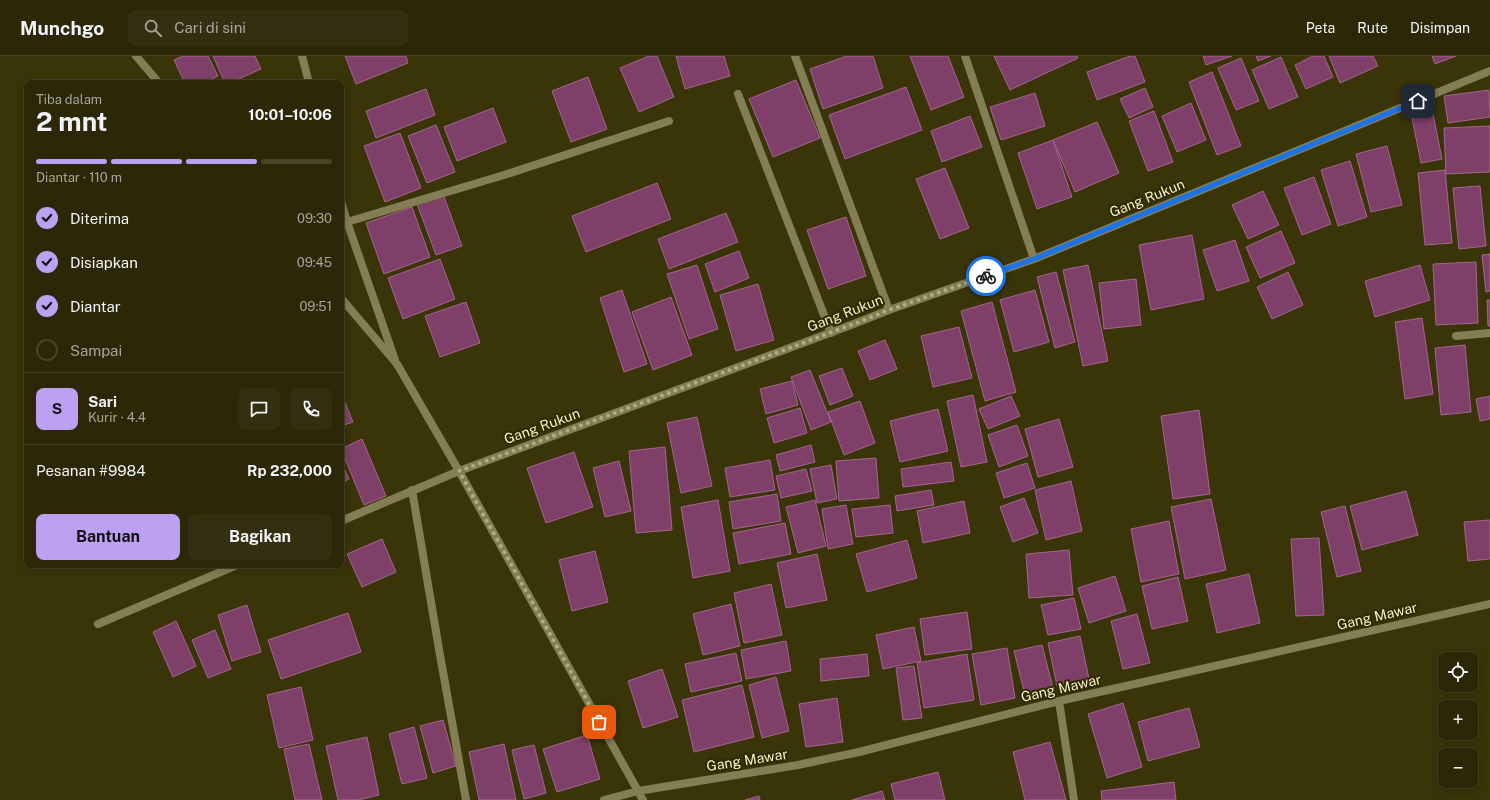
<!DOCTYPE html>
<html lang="id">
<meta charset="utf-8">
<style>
:root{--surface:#2c2707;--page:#342f11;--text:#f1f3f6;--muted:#a6a59b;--line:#484428;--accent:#bca0f2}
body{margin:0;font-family:"Public Sans",sans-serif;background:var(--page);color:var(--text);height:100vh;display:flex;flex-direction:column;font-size:15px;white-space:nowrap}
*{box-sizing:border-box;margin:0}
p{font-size:13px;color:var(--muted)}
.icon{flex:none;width:22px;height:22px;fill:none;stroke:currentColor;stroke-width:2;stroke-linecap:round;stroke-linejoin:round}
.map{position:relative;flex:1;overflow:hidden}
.panel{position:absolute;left:24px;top:24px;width:320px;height:488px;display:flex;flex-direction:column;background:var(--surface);border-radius:8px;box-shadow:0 2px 10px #0003,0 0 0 1px var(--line)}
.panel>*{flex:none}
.fabs{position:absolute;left:1438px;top:596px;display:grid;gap:8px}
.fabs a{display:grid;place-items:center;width:40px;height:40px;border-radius:8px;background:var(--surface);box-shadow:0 2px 10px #0003,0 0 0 1px var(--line);font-size:20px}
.pin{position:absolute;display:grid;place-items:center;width:34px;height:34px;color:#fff;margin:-17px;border-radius:8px;box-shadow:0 2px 6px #0006}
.courier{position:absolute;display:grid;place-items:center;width:40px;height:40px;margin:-20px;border:3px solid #1a73e8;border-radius:50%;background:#fff;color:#222;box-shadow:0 1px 5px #0007}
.overview em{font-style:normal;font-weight:700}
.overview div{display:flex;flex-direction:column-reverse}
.overview{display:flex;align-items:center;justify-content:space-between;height:68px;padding:0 12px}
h1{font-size:26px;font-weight:700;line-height:30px}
.bar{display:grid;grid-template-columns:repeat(4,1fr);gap:6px 4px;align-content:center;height:48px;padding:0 12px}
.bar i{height:5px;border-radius:3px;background:var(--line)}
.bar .selected{background:var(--accent)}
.bar p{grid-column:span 4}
.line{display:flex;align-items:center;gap:10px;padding:0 12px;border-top:1px solid var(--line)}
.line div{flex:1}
.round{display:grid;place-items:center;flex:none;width:42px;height:42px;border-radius:8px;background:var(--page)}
ol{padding:0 12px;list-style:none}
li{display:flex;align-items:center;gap:12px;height:44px}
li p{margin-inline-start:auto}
li .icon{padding:4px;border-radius:50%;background:var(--accent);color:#111;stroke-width:4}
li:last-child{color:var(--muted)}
li i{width:22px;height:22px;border:2px solid var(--line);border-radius:50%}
.cta{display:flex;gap:8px;margin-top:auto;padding:8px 12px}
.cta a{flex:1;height:46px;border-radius:8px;background:var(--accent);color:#111;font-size:16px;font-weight:700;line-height:46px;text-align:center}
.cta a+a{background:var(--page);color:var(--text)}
header{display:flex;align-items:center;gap:24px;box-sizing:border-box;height:56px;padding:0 20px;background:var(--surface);border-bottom:1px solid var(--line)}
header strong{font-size:19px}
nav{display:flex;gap:22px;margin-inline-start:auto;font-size:14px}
.search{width:280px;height:36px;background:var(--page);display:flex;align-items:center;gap:10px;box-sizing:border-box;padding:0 14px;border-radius:8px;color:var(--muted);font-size:15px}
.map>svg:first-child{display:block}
.building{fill:#7e4069;stroke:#a5648f}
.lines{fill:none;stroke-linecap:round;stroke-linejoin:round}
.street{stroke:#847e55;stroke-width:8}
.done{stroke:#b2ad85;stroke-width:4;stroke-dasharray:0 7.2}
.route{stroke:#1a73e8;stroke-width:5}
.labels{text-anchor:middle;stroke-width:4;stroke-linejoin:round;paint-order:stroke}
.street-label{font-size:14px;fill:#f3eec8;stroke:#302a00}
</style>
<header>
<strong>Munchgo</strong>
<div class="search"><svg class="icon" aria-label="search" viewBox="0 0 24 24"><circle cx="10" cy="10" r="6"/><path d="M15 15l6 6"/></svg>Cari di sini</div>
<nav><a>Peta</a><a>Rute</a><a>Disimpan</a></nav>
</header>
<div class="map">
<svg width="1490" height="744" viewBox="0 0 1490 744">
<rect width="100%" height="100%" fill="#3a3409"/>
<path class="building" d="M183,0H208L218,20L203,27H185L174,4Z
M213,0H255L261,13L230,27H225Z
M345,0H406L408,7L356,28Z
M649,0H657L674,41L639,56L620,12Z
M676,0H724L730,20L685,33Z
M847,0H873L883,32L823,53L810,13Z
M910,0H948L964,41L931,54Z
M994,0H1077L1078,2L1010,34Z
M1130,0H1135L1145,26L1097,44L1087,16Z
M1203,0H1232L1206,9Z
M1256,0H1271L1258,5Z
M1313,0H1324L1333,21L1306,33L1295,9Z
M1329,0H1373L1378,10L1340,27Z
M1432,0H1456L1435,8Z
M1281,1L1298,41L1269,53L1252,14Z
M1241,2L1259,45L1236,54L1218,12Z
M1212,16L1241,90L1217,99L1189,26Z
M588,21L607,73L571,86L552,35Z
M796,24L820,82L773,101L749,43Z
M906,31L922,74L845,103L829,59Z
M1145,32L1153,51L1129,62L1120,43Z
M426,33L435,59L376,82L366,55Z
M1489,34L1490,61L1448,67L1444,40Z
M1035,37L1045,70L1001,84L990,51Z
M1191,47L1206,84L1177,96L1162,60Z
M493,52L506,86L457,105L444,71Z
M1154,55L1173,106L1148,115L1129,65Z
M1433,58L1442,103L1421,107L1412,62Z
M970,60L982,91L942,106L931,75Z
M1097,66L1119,117L1075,136L1053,84Z
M436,69L455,116L427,127L408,80Z
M1490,70V116L1446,118L1444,72Z
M400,77L421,132L385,146L364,90Z
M1053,84L1072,141L1037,153L1018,97Z
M1387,90L1402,149L1371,156L1356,98Z
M1350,105L1367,161L1338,170L1321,114Z
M945,112L969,172L940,183L916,123Z
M1445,114L1452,187L1425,189L1418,117Z
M1314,121L1331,168L1302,179L1284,132Z
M657,127L671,163L586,196L572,160Z
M1480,130L1486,190L1459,193L1453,132Z
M1263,135L1279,169L1248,183L1232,149Z
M443,138L462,190L436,199L417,148Z
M412,151L430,201L384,218L366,167Z
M726,157L738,186L669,213L658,183Z
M846,161L866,220L828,233L807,174Z
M1281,175L1295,207L1260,222L1246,191Z
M1192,179L1204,243L1151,254L1139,189Z
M1235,184L1249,225L1217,235L1203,194Z
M739,195L749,222L715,236L705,208Z
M1490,198V235L1486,236L1482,199Z
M440,203L455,243L403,263L388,222Z
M1476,206L1478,267L1436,269L1433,208Z
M697,209L718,273L689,283L667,218Z
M1088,209L1108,305L1083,310L1063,214Z
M1420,209L1430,244L1375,261L1365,225Z
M1056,216L1075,286L1055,292L1037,221Z
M1288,216L1303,249L1272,263L1257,231Z
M1136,223L1141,269L1104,273L1099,227Z
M758,228L774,284L736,295L720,239Z
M622,234L647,308L624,316L600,242Z
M1035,234L1049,286L1014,296L1000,244Z
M671,241L692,299L653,314L632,256Z
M1487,244H1490V270H1488Z
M466,246L480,287L440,301L425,260Z
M992,246L1016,336L985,345L961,255Z
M1422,262L1433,338L1405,343L1395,266Z
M959,271L972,322L933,331L921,280Z
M885,284L897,313L870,324L858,295Z
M1465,289L1471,356L1441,359L1435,292Z
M842,312L853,340L830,349L819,320Z
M810,314L831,366L811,374L791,321Z
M792,325L798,349L766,358L760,333Z
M341,337L353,366L341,370Z
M973,339L987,406L961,411L947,345Z
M1011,340L1020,360L988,373L979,353Z
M1490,340V363L1480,365L1476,343Z
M860,345L875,387L844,399L828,356Z
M800,352L807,377L774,387L767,362Z
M938,353L948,395L900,406L890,365Z
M1199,354L1210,438L1173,443L1161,360Z
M697,361L712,430L681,437L667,367Z
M1059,363L1073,411L1038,421L1025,373Z
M1017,369L1028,400L999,411L988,379Z
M362,383L386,440L364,449L341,393Z
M811,389L815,406L780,415L776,399Z
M665,391L672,474L636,477L629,395Z
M574,396L593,451L546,467L527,412Z
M876,402L879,442L839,445L836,405Z
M770,404L775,434L730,441L725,412Z
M619,405L631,455L605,461L593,412Z
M341,406L349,423L341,427Z
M951,406L954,425L903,431L901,413Z
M1027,407L1035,432L1004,442L996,417Z
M831,409L837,443L817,447L810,413Z
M806,413L812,435L781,442L776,420Z
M1071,425L1082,475L1046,484L1035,434Z
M931,434L934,449L897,455L895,440Z
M1406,435L1418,479L1362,494L1350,450Z
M777,438L781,465L733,473L729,446Z
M1024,442L1038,477L1013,486L1000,451Z
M1211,443L1226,514L1185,523L1171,451Z
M718,444L730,515L693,522L681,451Z
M815,444L826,490L798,497L786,451Z
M964,445L970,477L923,487L917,455Z
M846,449L853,488L828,493L822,453Z
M890,449L893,477L856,481L852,453Z
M1345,450L1361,515L1337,521L1321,456Z
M1490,464V503L1468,505L1464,466Z
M1169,465L1179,518L1141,526L1131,473Z
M785,467L791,498L739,508L733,477Z
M1319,482L1324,559L1296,560L1291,483Z
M382,483L396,516L362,531L347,498Z
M907,484L917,522L867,536L856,498Z
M1069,494L1073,539L1029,542L1026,498Z
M595,495L608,546L572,555L559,504Z
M817,498L827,544L786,552L777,507Z
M1249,518L1260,567L1217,577L1206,528Z
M1115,520L1126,555L1089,567L1078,532Z
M1178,521L1188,565L1152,573L1142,530Z
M771,528L782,579L744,587L734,537Z
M1074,542L1081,573L1048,579L1041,549Z
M731,548L740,590L703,599L693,558Z
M247,549L261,596L232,605L218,559Z
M967,556L972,593L925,599L920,563Z
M348,557L361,596L281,623L268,584Z
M1137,558L1150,607L1123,613L1111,565Z
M176,565L196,610L173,621L153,576Z
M914,571L921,605L883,613L876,579Z
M215,574L231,613L208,622L192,584Z
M1080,580L1089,623L1057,630L1048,587Z
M786,585L791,615L746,623L741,594Z
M1042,589L1053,632L1025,639L1014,595Z
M1007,592L1015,642L981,649L972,598Z
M736,597L742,625L691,636L685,608Z
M867,598L869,620L821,625L820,603Z
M967,598L974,644L924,652L917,607Z
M914,610L922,662L903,664L896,612Z
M662,613L678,661L643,672L628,625Z
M776,621L789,675L762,682L749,629Z
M742,629L754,681L694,696L682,644Z
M301,631L313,684L279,692L267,639Z
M837,642L843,686L806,691L799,648Z
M1123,647L1142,711L1107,722L1088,658Z
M1189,652L1200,691L1148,705L1138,666Z
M443,664L456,710L433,717L420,670Z
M414,671L427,722L402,728L389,678Z
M587,679L600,723L557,736L543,693Z
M367,681L379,739L358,744H338L326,690Z
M1050,686L1066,744H1025L1013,696Z
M309,688L322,744H295L284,693Z
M504,688L516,744H479L469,696Z
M534,689L546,737L524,743L512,694Z
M938,716L945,744H895L891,728Z
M1174,726L1176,744H1102L1101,735Z
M882,735L885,744H852Z
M759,740L760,744H745Z"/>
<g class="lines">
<path class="street" d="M136,0L159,27
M302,0L309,27
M795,0L889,254
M965,0L1034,203
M738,38L831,277
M341,145L347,166L395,304
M347,166L504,119L669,65
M341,242L397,308L459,415L638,735L798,709L859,696L1059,645L1490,548
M1456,280L1490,277
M412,434L440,599L466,744
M341,465L459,415L851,269L889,254L1034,203L1490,15
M98,568L237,509
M1059,645L1074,744
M604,744L638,735L643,744"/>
</g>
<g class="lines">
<path class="done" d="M599,666L459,415L851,269L889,254L986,220"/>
<path class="route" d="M986,220L1034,203L1418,45"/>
</g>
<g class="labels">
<g class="street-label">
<text transform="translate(1147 142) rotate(-22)" y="5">Gang Rukun</text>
<text transform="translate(845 257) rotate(-21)" y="5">Gang Rukun</text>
<text transform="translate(542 370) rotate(-20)" y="5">Gang Rukun</text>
<text transform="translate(1377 560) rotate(-13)" y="5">Gang Mawar</text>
<text transform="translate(1061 632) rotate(-13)" y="5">Gang Mawar</text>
<text transform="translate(747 704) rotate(-9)" y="5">Gang Mawar</text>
</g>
</g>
</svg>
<div class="fabs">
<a><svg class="icon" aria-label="locate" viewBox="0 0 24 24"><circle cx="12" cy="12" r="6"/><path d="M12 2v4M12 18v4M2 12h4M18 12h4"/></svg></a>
<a>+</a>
<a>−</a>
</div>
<div class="pin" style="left:599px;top:666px;background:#ea580c"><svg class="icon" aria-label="bag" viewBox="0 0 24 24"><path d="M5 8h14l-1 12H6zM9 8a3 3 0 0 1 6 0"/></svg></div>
<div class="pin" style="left:1418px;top:45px;background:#1f2937"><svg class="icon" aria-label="home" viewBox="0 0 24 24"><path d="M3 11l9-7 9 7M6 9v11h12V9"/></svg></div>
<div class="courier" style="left:986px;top:220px"><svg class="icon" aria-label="bike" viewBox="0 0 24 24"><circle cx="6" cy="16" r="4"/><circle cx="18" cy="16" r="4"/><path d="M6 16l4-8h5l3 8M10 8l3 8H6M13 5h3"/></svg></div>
<section class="panel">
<div class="overview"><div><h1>2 mnt</h1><p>Tiba dalam</p></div><em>10:01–10:06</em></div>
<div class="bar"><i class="selected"></i><i class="selected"></i><i class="selected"></i><i></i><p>Diantar · 110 m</p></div>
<ol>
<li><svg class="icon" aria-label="check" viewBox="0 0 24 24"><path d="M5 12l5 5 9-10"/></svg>Diterima<p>09:30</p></li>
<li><svg class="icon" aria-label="check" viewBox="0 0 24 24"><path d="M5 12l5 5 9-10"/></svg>Disiapkan<p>09:45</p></li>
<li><svg class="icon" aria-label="check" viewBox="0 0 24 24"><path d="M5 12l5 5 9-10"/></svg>Diantar<p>09:51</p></li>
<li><i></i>Sampai</li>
</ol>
<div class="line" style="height:72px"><b class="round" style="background:var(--accent);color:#111">S</b><div><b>Sari</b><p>Kurir · 4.4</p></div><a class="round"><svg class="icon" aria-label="chat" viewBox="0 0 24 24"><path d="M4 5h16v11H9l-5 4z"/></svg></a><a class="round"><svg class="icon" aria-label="phone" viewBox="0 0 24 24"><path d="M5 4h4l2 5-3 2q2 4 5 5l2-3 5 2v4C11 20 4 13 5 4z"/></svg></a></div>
<div class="line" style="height:52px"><div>Pesanan #9984</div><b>Rp 232,000</b></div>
<div class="cta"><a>Bantuan</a><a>Bagikan</a></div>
</section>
</div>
